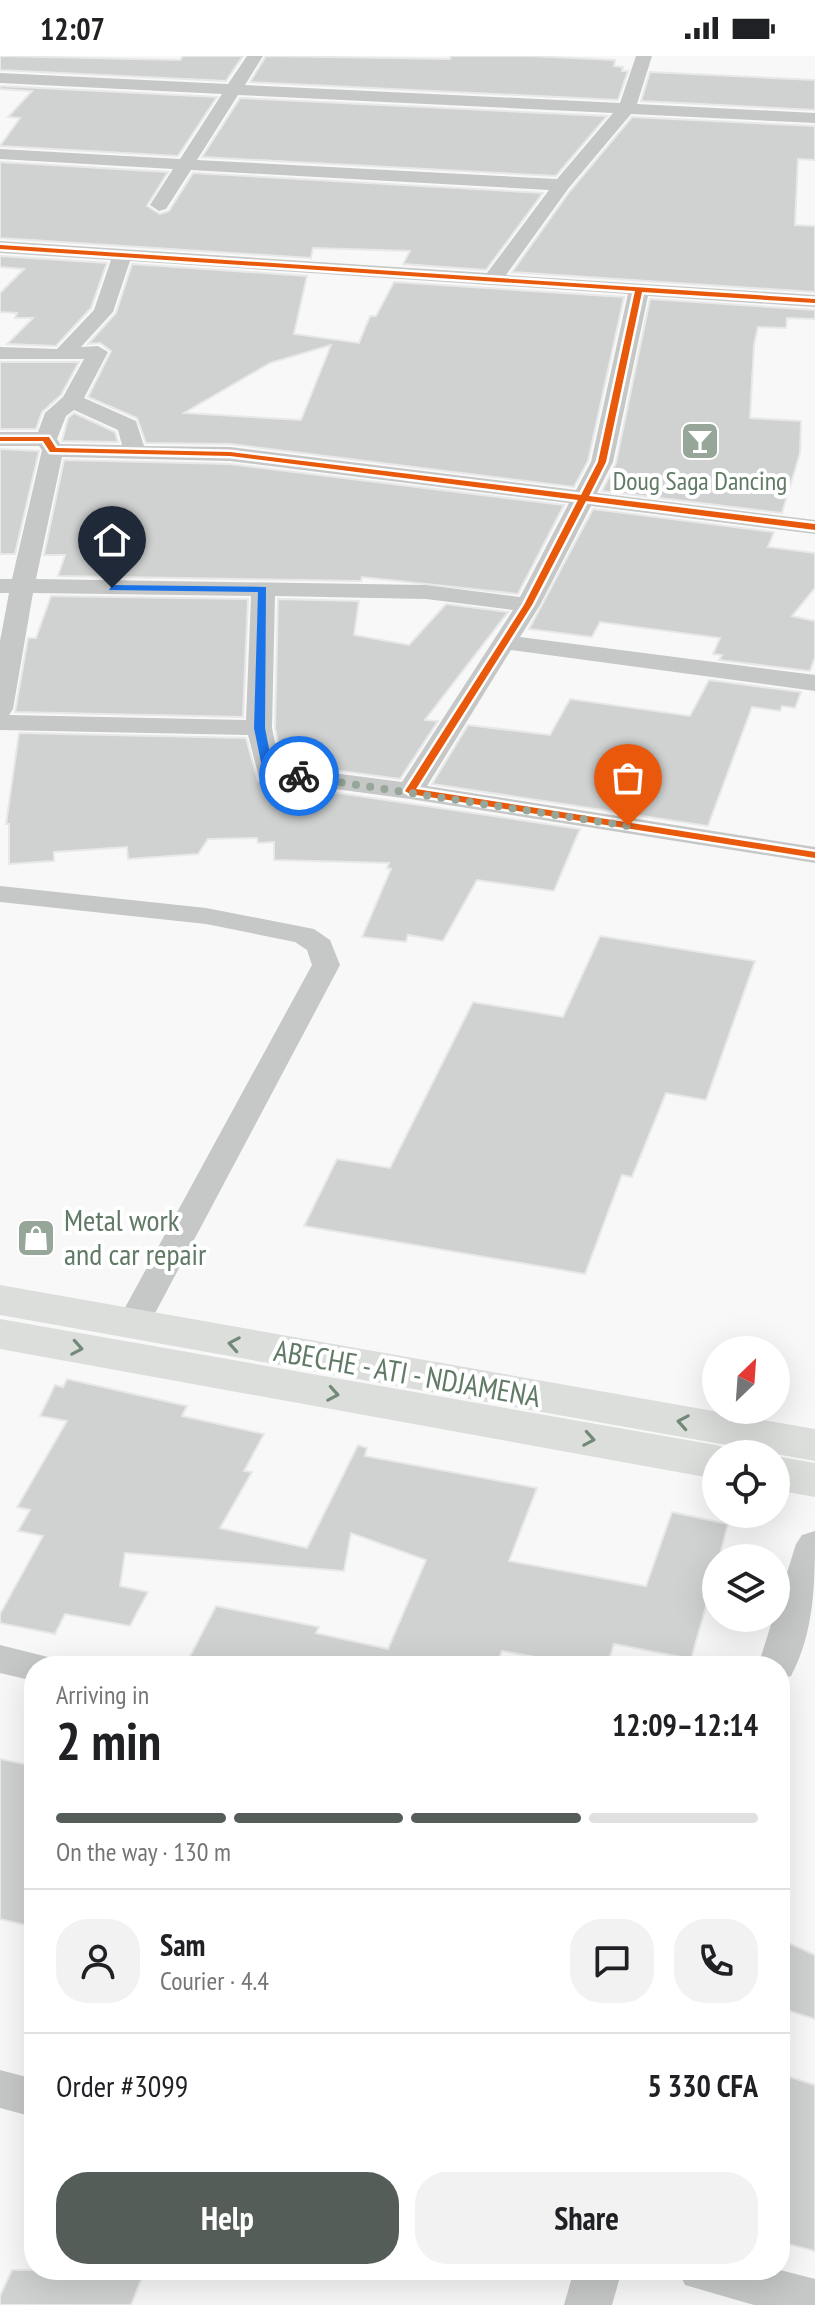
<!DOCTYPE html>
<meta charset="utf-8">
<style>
:root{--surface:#fff;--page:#f2f2f2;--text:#202124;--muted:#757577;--line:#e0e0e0;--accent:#555d59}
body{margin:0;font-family:"PT Sans Narrow",sans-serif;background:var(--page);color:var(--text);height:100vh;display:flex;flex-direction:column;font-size:30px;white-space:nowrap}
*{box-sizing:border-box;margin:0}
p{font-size:26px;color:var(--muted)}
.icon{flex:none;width:44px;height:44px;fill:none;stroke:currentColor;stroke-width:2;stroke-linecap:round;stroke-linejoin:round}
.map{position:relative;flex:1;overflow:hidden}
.panel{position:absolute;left:24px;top:1600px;width:766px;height:624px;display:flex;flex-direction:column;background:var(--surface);border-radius:32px;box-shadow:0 8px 32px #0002}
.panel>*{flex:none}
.needle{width:52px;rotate:25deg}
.controls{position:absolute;left:702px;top:1280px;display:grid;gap:16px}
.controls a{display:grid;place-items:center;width:88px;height:88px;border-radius:50%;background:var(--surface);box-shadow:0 8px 32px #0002;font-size:40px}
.pin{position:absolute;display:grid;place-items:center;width:68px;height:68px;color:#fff;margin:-82px -34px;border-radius:50% 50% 50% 0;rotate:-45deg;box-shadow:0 0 8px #0007}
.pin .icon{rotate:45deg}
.courier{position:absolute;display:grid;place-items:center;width:80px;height:80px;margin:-40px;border:6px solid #1a73e8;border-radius:50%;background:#fff;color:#222;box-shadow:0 2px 10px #0007}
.headline em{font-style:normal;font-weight:700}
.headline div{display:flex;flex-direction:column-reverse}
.headline{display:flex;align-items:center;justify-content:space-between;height:136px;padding:0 32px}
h1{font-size:52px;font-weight:700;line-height:60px}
.bar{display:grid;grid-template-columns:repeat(4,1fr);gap:12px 8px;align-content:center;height:96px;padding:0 32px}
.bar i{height:10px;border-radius:6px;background:var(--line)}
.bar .active{background:var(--accent)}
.bar p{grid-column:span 4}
.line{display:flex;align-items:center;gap:20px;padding:0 32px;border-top:2px solid var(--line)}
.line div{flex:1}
.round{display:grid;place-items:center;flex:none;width:84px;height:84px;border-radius:32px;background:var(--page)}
.action{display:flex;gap:16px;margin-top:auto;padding:16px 32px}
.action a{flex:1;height:92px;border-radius:32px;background:var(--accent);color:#fff;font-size:32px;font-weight:700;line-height:92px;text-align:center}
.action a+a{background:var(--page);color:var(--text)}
.status{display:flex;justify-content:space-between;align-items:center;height:56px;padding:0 40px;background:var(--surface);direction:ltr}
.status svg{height:22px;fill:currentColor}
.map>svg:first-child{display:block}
.building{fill:#cfd2d0;stroke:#e8e8e8;stroke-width:2;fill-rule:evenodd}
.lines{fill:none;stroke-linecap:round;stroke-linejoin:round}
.street{fill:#c5c8c6;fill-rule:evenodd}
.highway{fill:#dcdedc;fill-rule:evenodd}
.cycleway-casing{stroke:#fff;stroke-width:5}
.cycleway{fill:#e8590c;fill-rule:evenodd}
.oneway{stroke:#738978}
.route{fill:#1a73e8}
.done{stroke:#96a699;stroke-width:8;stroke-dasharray:0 14.4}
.labels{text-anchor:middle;stroke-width:8;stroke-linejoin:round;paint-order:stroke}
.far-poi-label{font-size:26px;fill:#617a66;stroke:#fff}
.poi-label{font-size:30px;fill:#617a66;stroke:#fff;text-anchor:start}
.street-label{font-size:30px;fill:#617a66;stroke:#fff}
</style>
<div class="status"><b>12:07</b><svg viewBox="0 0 49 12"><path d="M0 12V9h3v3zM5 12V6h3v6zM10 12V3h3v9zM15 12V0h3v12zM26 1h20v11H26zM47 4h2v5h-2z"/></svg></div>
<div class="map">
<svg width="815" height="2249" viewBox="0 0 815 2249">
<rect width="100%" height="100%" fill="#f8f8f8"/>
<path class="building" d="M0,0L180,4L183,0H243L226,25L0,14Z
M266,0L450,3L451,0H531L615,4L614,10L623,11L622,15H628L618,44L250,26Z
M650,16L815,24V54L641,45Z
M0,30L217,41L178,100L0,90L20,62L8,61L32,35L0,33Z
M240,42L607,60L556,120L202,101Z
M632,61L815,70V104L798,103L795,169L815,170V236L512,216L570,135Z
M0,106L168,116L147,150L160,158L169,155L193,117L543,137L486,214L403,208L410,195L313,192L311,202L0,182Z
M0,200L107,207L91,252L56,290L7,288L33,262H15L17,257L0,256V237L24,213L0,211Z
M132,208L307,220L294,278L359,287L370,260H376L394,226L624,241L588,405L574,431L230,388L146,387L137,362L88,341L111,295L100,287L88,288L116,257ZM331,289L301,364L184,357L270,307Z
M650,243L815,254V263L787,262L786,272L758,271L754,289L750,362L801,365L800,397L782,457L602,435L616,407Z
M0,306H79L61,339L42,356L36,373H0Z
M74,357L115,376L118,386L62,385L68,362Z
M0,393L39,395L15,498H0Z
M64,404L230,408L564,449L518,538L362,521L361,525L58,520L65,499H44Z
M593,453L774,476L768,491L815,497V532L792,560L815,565V601L810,615L719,604L722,599L713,598L720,582L600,566L592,581L529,573Z
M51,540L248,543L243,661L15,656L28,582H36Z
M278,543L359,545L354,579L409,589L446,548L508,556L425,664L438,665L400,723L282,707L275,672Z
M709,624L801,636L795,652L782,650L780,655L752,651L708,770L432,728L468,669L550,679L570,643L690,660Z
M19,677L246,682L258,725L580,773L554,835L477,824L443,885L408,879L406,886L362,881L391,813L387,812L389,807L274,804V786L258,787L257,782L208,783L198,798L128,803L127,791L54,796V805L9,808V768H6Z
M600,880L755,905L706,1044L666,1037L632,1121L622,1119L585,1218L304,1170L337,1103L390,1112L473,946L563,961Z
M67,1323L187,1350L182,1360L264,1378L244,1415L252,1416L220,1472L307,1492L358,1389L367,1392L365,1400L537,1432L509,1505L646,1530L672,1456L728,1468L719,1502H716V1515L691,1603L614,1588L607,1610H583L502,1595L496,1610H185L216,1550L319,1571L316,1577L388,1593L426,1504L351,1477L344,1515L125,1497L120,1530L148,1536L130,1570L65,1558L55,1578L0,1567V1558L43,1480L18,1475L30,1454L17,1451L67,1365L40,1360L55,1329L63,1331Z
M0,1703L34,1710V1871L0,1863Z
M780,1883L815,1899V1963L780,1952Z
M780,2018L815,2029V2195L780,2186Z
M12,2214H145L131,2249H0V2240Z"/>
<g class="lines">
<path class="street" d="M247,0H263L245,29L620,47L636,0H652L637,48L815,57V67L631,58L568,133L506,219L815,239V251L648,240L613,406L597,437L815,464V478L591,450L540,549L520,581L815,619V635L511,594L427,730L815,791V807L410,743L268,724L259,722L248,679L0,674V585L9,537H0V523H12L42,394L39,390H0V376H38L45,357L63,341L84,303H0V291L57,293L94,254L111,204L0,197V185L487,217L549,134L191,114L166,153L159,155L150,149L173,113L0,103V93L180,103L222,38L0,27V17L228,28ZM238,39L613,57L557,123L197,104ZM130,205L628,238L591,406L576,434L230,391L144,390L136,365L84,342L108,296L98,290L81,291L113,256ZM74,354L118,374L122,389L60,388L57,383L66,360ZM62,401L230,405L569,447L520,541L426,529L36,523ZM33,537L251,540L246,664L9,659L13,653ZM275,540L426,543L513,554L402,726L280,710L272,672Z
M0,830L206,852L314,873L330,884L340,909L144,1278L132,1281L120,1278L115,1270L312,909L307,894L295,886L206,868L0,846Z
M815,1475C815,1525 815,1575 791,1620L780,1623V1610H758L773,1562H776V1552L796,1488L802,1479Z
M0,1589L48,1601L53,1610H34V1625L0,1617Z
M0,2014L34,2023V2061L0,2052Z
M574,2214H622L612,2249H564Z
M678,2214H780L815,2223V2249H754L685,2229Z"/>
<path class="highway" d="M0,1229L815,1373V1405L0,1259Z
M0,1263L716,1389L733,1394L736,1398H716V1423L0,1293Z
M776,1400L815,1407V1441L776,1434Z"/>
<defs>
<path id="cycleway" d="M0,189L815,243V247L642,236L606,406L589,440L815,468V474L586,445L532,549L416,733L815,796V802L410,738L405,735L524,549L578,444L230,400L53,396H50L43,385H0V381H49L56,392L230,396L581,439L598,406L635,235L0,193Z"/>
</defs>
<use href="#cycleway" class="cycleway-casing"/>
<use href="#cycleway" class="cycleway"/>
</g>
<defs><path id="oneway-chevron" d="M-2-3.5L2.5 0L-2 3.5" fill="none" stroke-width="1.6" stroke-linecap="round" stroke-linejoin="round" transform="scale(2)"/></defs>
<g class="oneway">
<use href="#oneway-chevron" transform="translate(234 1288) rotate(-170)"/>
<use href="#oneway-chevron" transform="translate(77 1292) rotate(10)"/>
<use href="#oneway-chevron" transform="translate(333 1338) rotate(10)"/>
<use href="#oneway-chevron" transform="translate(683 1366) rotate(-170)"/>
<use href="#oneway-chevron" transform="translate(589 1383) rotate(10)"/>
</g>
<path class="route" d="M112,529L266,531L265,672L273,713L303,718V722L263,716L254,672L258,536L109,534Z"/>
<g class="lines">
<path class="done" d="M299,720L628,770"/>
</g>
<defs>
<symbol id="bar-square" viewBox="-11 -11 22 22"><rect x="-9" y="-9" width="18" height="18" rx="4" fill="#96a699" stroke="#fff"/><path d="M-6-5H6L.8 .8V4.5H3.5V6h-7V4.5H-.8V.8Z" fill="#fff"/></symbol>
<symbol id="shop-square" viewBox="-11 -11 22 22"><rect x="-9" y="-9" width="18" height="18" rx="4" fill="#96a699" stroke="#fff"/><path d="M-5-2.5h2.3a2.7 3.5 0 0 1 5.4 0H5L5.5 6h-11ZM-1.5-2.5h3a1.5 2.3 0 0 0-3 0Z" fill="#fff"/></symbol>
</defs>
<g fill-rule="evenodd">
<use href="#bar-square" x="678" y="363" width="44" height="44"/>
<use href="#shop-square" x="14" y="1160" width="44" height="44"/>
</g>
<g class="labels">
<g class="far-poi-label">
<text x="700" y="434">Doug Saga Dancing</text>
</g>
<g class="poi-label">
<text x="64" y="1175">Metal work<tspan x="64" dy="34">and car repair</tspan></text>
</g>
<g class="street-label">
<text transform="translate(407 1318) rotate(10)" y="10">ABECHE - ATI - NDJAMENA</text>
</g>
</g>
</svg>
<div class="controls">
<a><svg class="needle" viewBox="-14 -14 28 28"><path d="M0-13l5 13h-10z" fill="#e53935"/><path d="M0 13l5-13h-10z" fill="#757577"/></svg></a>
<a><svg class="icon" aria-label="locate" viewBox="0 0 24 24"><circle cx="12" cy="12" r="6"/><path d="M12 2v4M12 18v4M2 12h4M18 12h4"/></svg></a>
<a><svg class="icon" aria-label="layers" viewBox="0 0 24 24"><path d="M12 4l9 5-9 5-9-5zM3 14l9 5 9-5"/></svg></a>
</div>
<div class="pin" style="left:628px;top:770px;background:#ea580c"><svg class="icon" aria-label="bag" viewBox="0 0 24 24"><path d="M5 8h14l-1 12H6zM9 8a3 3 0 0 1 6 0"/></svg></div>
<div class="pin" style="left:112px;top:532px;background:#1f2937"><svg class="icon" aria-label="home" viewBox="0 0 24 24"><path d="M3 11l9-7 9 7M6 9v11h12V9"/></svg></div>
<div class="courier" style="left:299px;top:720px"><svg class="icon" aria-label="bike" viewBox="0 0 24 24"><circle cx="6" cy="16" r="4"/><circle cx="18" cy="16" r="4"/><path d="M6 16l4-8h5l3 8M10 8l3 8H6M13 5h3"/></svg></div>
<section class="panel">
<div class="headline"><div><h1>2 min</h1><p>Arriving in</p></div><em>12:09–12:14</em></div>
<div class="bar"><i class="active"></i><i class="active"></i><i class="active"></i><i></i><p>On the way · 130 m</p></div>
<div class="line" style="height:144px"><a class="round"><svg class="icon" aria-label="person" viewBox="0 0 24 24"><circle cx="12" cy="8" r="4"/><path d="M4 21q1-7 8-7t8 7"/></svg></a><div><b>Sam</b><p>Courier · 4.4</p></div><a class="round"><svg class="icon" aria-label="chat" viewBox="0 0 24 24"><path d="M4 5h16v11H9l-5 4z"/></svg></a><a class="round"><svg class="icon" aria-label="phone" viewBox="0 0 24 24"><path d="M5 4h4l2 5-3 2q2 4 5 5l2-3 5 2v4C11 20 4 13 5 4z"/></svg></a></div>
<div class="line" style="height:104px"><div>Order #3099</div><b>5 330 CFA</b></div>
<div class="action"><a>Help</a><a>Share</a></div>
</section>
</div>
